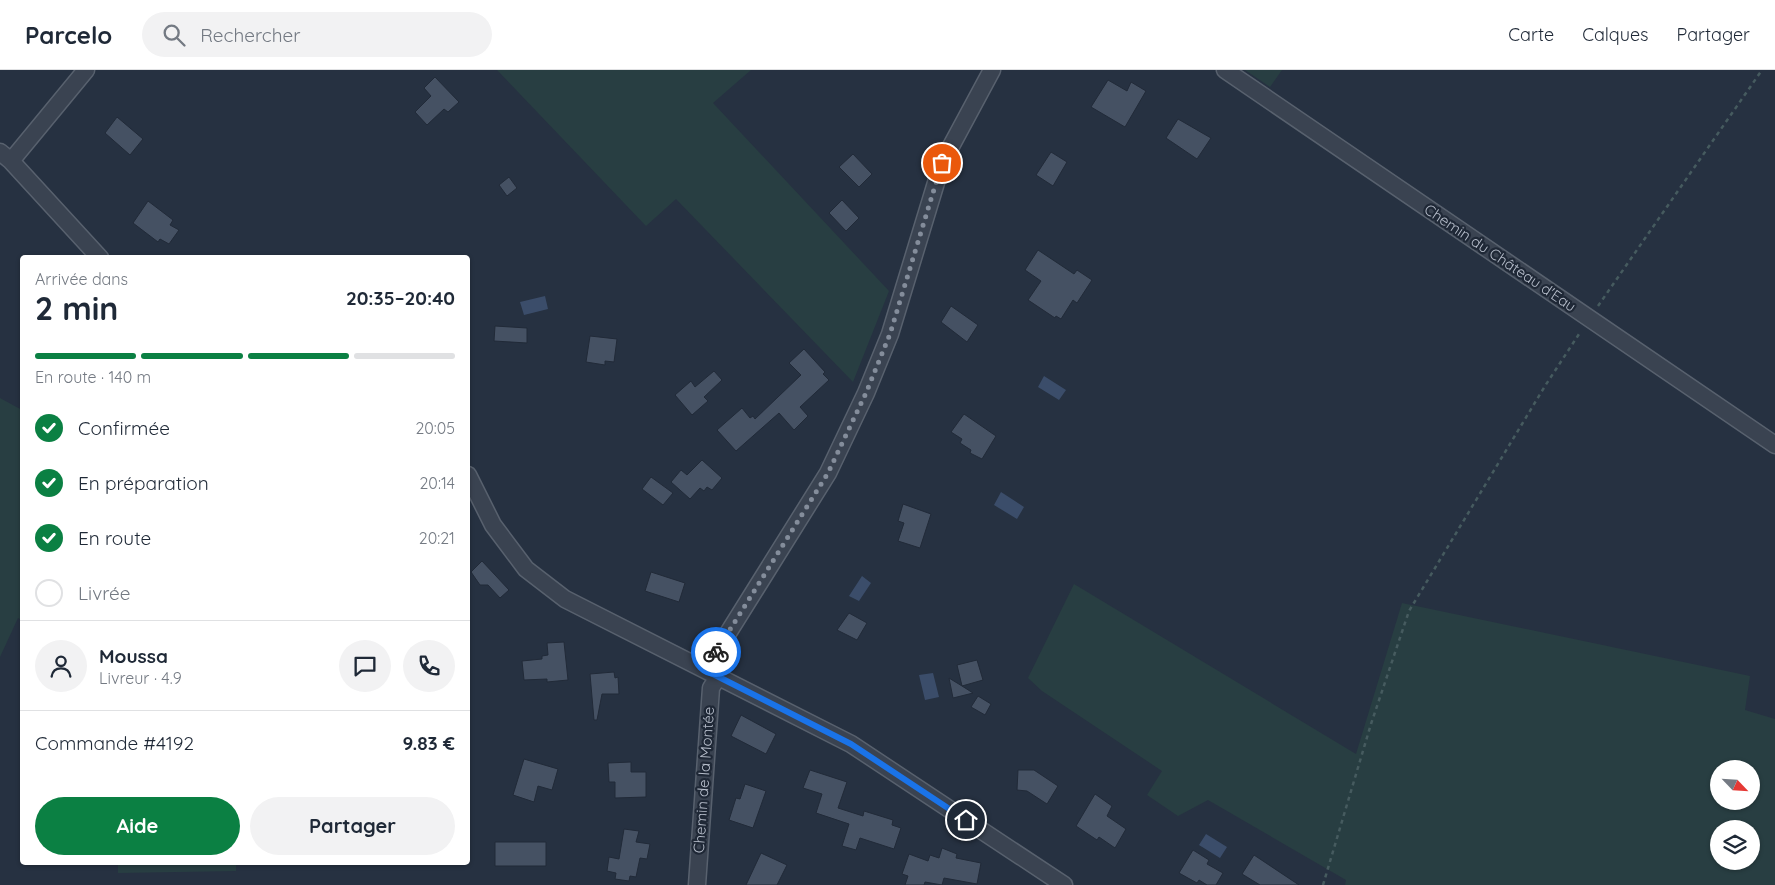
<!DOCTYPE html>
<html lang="fr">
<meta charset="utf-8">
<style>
:root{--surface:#fff;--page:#f2f2f3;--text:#1f2937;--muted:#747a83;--line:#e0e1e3;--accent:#0b8043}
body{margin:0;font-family:Quicksand,sans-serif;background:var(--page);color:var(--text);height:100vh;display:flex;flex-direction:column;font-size:19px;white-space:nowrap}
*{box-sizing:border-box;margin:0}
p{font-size:16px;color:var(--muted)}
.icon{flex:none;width:28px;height:28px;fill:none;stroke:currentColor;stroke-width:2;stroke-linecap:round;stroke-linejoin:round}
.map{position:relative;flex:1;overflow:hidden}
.drawer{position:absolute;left:20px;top:185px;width:450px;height:610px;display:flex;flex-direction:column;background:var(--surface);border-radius:5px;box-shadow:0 1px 4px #0004}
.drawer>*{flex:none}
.needle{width:32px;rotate:115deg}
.fabs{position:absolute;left:1710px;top:690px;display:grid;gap:10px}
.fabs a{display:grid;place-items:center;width:50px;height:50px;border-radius:50%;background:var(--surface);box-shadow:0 1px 4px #0004;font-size:25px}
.pin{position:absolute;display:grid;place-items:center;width:42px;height:42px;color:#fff;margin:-21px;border:2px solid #fff;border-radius:50%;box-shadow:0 1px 5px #0007}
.courier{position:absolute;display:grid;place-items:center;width:50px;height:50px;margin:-25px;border:4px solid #1a73e8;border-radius:50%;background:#fff;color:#222;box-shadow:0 1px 6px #0007}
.head em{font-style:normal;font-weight:800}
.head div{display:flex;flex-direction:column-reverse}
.head{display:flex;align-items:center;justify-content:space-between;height:85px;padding:0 15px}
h1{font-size:32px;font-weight:800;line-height:38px}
.bar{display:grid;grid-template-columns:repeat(4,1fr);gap:8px 5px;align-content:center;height:60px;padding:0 15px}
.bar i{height:6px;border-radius:4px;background:var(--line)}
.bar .on{background:var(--accent)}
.bar p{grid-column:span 4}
.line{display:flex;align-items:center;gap:12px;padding:0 15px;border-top:1px solid var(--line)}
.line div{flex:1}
.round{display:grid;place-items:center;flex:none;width:52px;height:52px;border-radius:26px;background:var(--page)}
ol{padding:0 15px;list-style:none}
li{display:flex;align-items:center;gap:15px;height:55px}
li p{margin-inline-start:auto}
li .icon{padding:5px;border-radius:50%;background:var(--accent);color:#fff;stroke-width:4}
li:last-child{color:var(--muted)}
li i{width:28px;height:28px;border:2px solid var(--line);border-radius:50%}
.cta{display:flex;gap:10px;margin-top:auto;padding:10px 15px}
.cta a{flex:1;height:58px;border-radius:30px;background:var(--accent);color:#fff;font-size:20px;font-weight:800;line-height:58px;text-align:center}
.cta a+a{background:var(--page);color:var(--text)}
header{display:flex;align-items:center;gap:30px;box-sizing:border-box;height:70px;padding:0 25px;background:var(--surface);border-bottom:1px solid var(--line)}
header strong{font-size:24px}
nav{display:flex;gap:28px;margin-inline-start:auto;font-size:18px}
.search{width:350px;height:45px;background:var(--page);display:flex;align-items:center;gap:12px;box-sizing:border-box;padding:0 18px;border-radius:28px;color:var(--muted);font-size:19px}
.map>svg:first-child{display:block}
.green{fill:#283e42;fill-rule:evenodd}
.water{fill:#3b4d6a}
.building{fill:#455163;stroke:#212a38}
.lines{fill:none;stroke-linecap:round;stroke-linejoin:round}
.minor-casing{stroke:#58616e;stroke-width:19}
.path{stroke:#465b5f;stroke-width:2.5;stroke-dasharray:4 4;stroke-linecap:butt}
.minor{stroke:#3a4351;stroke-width:16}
.done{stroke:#848d9b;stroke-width:5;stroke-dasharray:0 9}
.route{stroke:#1a73e8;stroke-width:6}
.labels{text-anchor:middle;stroke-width:4.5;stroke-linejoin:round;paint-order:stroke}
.street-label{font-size:15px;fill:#b7becb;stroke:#1f2836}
</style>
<header>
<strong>Parcelo</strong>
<div class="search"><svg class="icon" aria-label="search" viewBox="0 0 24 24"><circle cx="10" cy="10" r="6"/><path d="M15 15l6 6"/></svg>Rechercher</div>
<nav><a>Carte</a><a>Calques</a><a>Partager</a></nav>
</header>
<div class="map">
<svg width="1775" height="815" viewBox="0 0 1775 815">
<rect width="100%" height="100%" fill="#263141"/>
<path class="green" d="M497,0H751L713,33L889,221L853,312L676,129L646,156Z
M1245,0H1282L1270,17Z
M0,328L22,340V550L18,548L0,587Z
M1074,514L1356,684L1402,533L1750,606L1745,640L1775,649V815H1345L1346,810L1208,730L1178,746L1147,725L1162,701L1042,621L1028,608ZM1719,699H1751V731H1719ZM1719,759H1751V791H1719Z
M118,793H236V801L118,803Z"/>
<path class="water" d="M545,226L548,239L524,245L520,232Z
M1044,306L1066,320L1059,330L1038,317Z
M1001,422L1024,437L1017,449L994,435Z
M862,506L871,513L859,531L849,526Z
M933,603L939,627L925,630L919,605Z
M1206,764L1227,777L1220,788L1199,775Z"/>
<path class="building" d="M435,7L459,32L448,42L444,39L427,55L415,42L431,26L424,18Z
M1108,10L1127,21L1131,12L1146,21L1125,57L1091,37Z
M117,47L143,69L130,85L105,63Z
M1178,49L1211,68L1197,89L1166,68Z
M1051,82L1067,92L1053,116L1036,105Z
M853,84L872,104L859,117L839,97Z
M509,107L517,118L507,126L499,115Z
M842,130L859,148L846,161L829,143Z
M148,131L173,150L170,155L179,160L169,174L160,169L158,172L133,153Z
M1038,180L1074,204L1077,200L1092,210L1077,233L1073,230L1061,249L1056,246L1055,248L1028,230L1041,211L1025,200Z
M951,236L978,255L967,272L941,252Z
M495,256L527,258V273L494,271Z
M590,266L617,269L614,292L605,291V295L586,292Z
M804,279L825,302L823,304L829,310L800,337L808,346L794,360L779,343L736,381L717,360L742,338L750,348L753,346L755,349L801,305L789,293Z
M714,301L722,310L704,327L708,331L692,345L675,325L691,311L695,317Z
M964,344L996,366L982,389L970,383L971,380L960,373L962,369L951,362Z
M702,390L722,408L712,420L707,417L704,421L700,418L690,429L671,412L681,400L687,405Z
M651,407L673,423L663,435L642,419Z
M903,434L931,444L920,478L898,471L904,453L898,451Z
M482,491L509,520L500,528L488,515H480L471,502Z
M651,502L685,513L679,532L645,521Z
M849,543L867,553L857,570L837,560Z
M564,572L568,610L547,612V609L524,610L522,591L542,589V586L548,585L547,573Z
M977,590L983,610L962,616L973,623L953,628L949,608L962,616L957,595Z
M614,602L615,608L618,607L619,624H602L597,650H594L590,604Z
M978,626L991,634L985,645L971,637Z
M741,645L776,664L766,684L731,666Z
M524,689L558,699L552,720L538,716L534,732L513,725Z
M631,692V702H646V727L615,728V712H609L608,693Z
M810,700L847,712L838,738L863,746L864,741L893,750L892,755L901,758L894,779L860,768L856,780L842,776L849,754L816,743L822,724L803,718Z
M1018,700H1034L1058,716L1047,734L1027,721L1017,720Z
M745,714L766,721L753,758L729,750L736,728L740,729Z
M1095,724L1112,736L1107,746L1126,759L1115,778L1099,767L1097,770L1076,756Z
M624,759L639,761L636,772L650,774L647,789L640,788L636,807L630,806L629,811L615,809L616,803L607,801L609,787L619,789Z
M495,772H546V796H495Z
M942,778L957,784L956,788L981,793L977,814L944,808L942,815L925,812L924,815H905L908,806L902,804L909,784L928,791L930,785L939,788Z
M1193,780L1209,790L1207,794L1223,803L1216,815H1207L1199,810L1197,813L1179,803Z
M761,783L787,795L777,815H746Z
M1254,785L1299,815H1260L1242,804Z"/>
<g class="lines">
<defs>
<path id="minor" d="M1225,0L1775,375
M0,82L11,91L100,188
M11,91L86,0
M468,405L493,455L526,499L565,529L851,674L1064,815
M705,600L828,403L866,323L890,264L942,93L992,0
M697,815L711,618L718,607"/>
</defs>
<use href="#minor" class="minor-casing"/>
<path class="path" d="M1598,236L1762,0
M1323,815L1371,654L1409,541L1545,316L1581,261"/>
<use href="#minor" class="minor"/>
</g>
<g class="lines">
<path class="done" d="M716,582L828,403L866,323L890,264L942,93"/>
<path class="route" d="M716,582L705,600L851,674L966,750"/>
</g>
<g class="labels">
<g class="street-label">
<text transform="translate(1500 188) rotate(34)" y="5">Chemin du Château d'Eau</text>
<text transform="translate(704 710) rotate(-86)" y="5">Chemin de la Montée</text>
</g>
</g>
</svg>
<div class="fabs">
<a><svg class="needle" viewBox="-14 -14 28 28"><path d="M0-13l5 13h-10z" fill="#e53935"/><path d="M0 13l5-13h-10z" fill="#747a83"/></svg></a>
<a><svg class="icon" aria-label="layers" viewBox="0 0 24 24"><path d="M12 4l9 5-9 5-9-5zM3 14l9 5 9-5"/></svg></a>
</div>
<div class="pin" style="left:942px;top:93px;background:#ea580c"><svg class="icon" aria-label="bag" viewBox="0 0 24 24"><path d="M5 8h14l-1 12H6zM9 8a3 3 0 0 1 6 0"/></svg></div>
<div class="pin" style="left:966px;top:750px;background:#1f2937"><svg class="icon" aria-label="home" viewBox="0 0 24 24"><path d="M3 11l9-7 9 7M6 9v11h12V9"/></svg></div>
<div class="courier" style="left:716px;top:582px"><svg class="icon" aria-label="bike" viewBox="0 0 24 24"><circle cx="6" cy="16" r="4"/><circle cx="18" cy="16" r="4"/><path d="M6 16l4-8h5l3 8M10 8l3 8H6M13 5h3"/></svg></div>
<section class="drawer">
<div class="head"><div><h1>2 min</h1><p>Arrivée dans</p></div><em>20:35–20:40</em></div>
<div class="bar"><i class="on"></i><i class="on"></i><i class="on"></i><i></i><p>En route · 140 m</p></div>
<ol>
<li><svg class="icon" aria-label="check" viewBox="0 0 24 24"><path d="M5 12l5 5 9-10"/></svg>Confirmée<p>20:05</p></li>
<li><svg class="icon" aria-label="check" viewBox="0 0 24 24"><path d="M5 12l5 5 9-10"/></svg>En préparation<p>20:14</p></li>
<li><svg class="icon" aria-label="check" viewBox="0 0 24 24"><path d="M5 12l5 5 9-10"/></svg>En route<p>20:21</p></li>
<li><i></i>Livrée</li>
</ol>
<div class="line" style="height:90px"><a class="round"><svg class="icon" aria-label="person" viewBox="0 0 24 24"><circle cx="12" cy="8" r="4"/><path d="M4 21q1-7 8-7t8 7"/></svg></a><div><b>Moussa</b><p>Livreur · 4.9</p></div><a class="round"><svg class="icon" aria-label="chat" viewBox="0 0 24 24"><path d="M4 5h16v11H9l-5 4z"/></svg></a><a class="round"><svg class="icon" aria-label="phone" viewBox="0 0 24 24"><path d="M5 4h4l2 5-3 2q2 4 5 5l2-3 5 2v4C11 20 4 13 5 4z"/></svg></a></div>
<div class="line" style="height:65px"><div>Commande #4192</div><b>9.83 €</b></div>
<div class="cta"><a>Aide</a><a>Partager</a></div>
</section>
</div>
